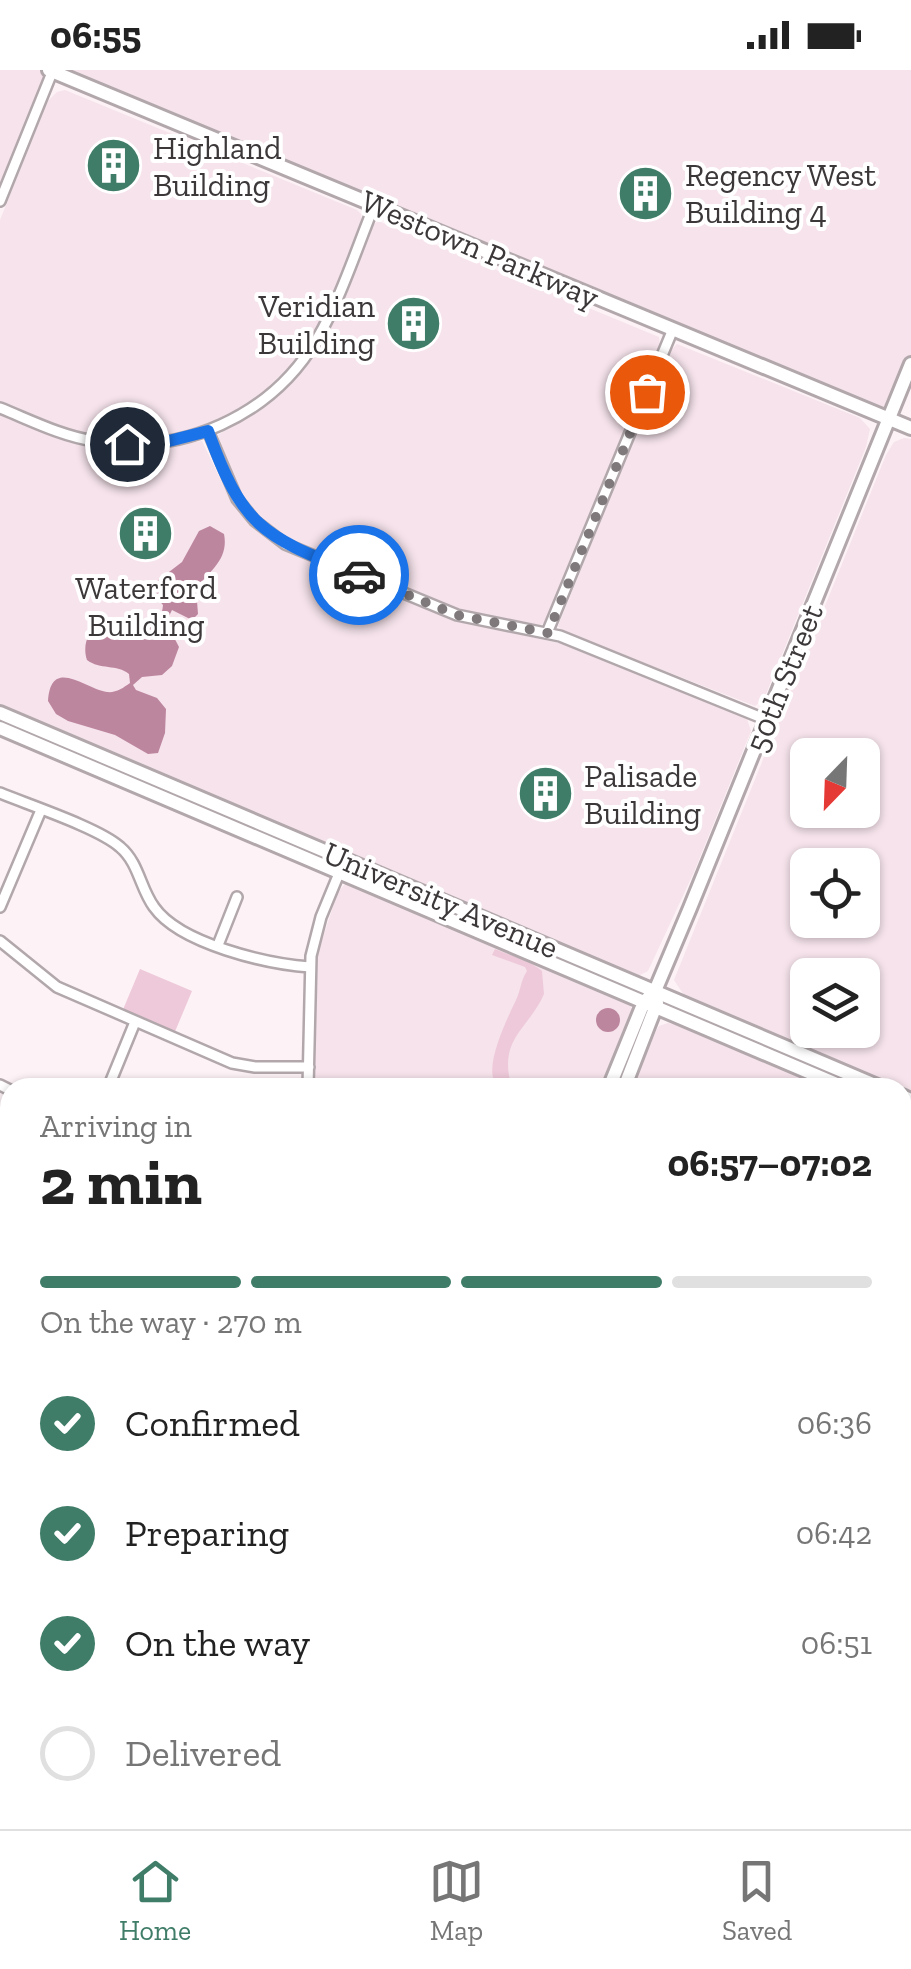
<!DOCTYPE html>
<meta charset="utf-8">
<style>
:root{--surface:#fff;--page:#f6f6f6;--text:#222;--muted:#767676;--line:#e0e0e0;--accent:#407d69}
body{margin:0;font-family:"Zilla Slab",serif;background:var(--page);color:var(--text);height:100vh;display:flex;flex-direction:column;font-size:38px;white-space:nowrap}
*{box-sizing:border-box;margin:0}
p{font-size:32px;color:var(--muted)}
.icon{flex:none;width:55px;height:55px;fill:none;stroke:currentColor;stroke-width:2;stroke-linecap:round;stroke-linejoin:round}
.map{position:relative;flex:1;overflow:hidden}
.side{position:absolute;left:0px;top:1008px;width:912px;height:752px;display:flex;flex-direction:column;background:var(--surface);border-radius:30px 30px 0 0;box-shadow:0 2px 8px #0004}
.side>*{flex:none}
.needle{width:65px;rotate:203deg}
.buttons{position:absolute;left:790px;top:668px;display:grid;gap:20px}
.buttons a{display:grid;place-items:center;width:90px;height:90px;border-radius:15px;background:var(--surface);box-shadow:0 2px 8px #0004;font-size:50px}
.pin{position:absolute;display:grid;place-items:center;width:85px;height:85px;color:#fff;margin:-42px;border:5px solid #fff;border-radius:50%;box-shadow:0 2px 10px #0007}
.courier{position:absolute;display:grid;place-items:center;width:100px;height:100px;margin:-50px;border:8px solid #1a73e8;border-radius:50%;background:#fff;color:#222;box-shadow:0 2px 12px #0007}
.head em{font-style:normal;font-weight:800}
.head div{display:flex;flex-direction:column-reverse}
.head{display:flex;align-items:center;justify-content:space-between;height:170px;padding:0 40px}
h1{font-size:65px;font-weight:800;line-height:75px}
.bar{display:grid;grid-template-columns:repeat(4,1fr);gap:15px 10px;align-content:center;height:120px;padding:0 40px}
.bar i{height:12px;border-radius:8px;background:var(--line)}
.bar .selected{background:var(--accent)}
.bar p{grid-column:span 4}
ol{padding:0 40px;list-style:none}
li{display:flex;align-items:center;gap:30px;height:110px}
li p{margin-inline-start:auto}
li .icon{padding:10px;border-radius:50%;background:var(--accent);color:#fff;stroke-width:4}
li:last-child{color:var(--muted)}
li i{width:55px;height:55px;border:5px solid var(--line);border-radius:50%}
.status{display:flex;justify-content:space-between;align-items:center;height:70px;padding:0 50px;background:var(--surface);direction:ltr}
.status svg{height:28px;fill:currentColor}
.tab-bar{display:flex;justify-content:space-around;align-items:center;height:140px;border-top:2px solid var(--line);background:var(--surface);font-size:28px;color:var(--muted)}
.tab-bar a{display:grid;justify-items:center;gap:5px}
.tab-bar .selected{color:var(--accent)}
.map>svg:first-child{display:block}
.built{fill:#f6e3eb;fill-rule:evenodd}
.green{fill:#eec9d9}
.water{fill:#bd869f}
.lines{fill:none;stroke-linecap:round;stroke-linejoin:round}
.street-casing{stroke:#b2a8ac;stroke-width:14}
.secondary-casing{stroke:#b2a8ac;stroke-width:18}
.highway-casing{stroke:#b2a8ac;stroke-width:20}
.street{stroke:#fff;stroke-width:9}
.secondary{stroke:#fff;stroke-width:12}
.highway{stroke:#fff;stroke-width:15}
.done{stroke:#80797c;stroke-width:10;stroke-dasharray:0 18}
.route{stroke:#1a73e8;stroke-width:12}
.labels{text-anchor:middle;stroke-width:8;stroke-linejoin:round;paint-order:stroke}
.poi-label{font-size:32px;fill:#3c383a;stroke:#fff;text-anchor:start}
.street-label{font-size:32px;fill:#3c383a;stroke:#fff}
</style>
<div class="status"><b>06:55</b><svg viewBox="0 0 49 12"><path d="M0 12V9h3v3zM5 12V6h3v6zM10 12V3h3v9zM15 12V0h3v12zM26 1h20v11H26zM47 4h2v5h-2z"/></svg></div>
<div class="map">
<svg width="911" height="1759" viewBox="0 0 911 1759">
<rect width="100%" height="100%" fill="#fdf2f6"/>
<path class="built" d="M0,0H911V293L889,349L53,2L0,131Z
M65,20L357,140L361,144L362,152L328,235L300,286L258,327L221,350L177,364L117,369L72,361L0,331V150L48,31L57,22Z
M378,151L659,267L660,276L547,550L541,555L469,544L289,469L259,448L234,415L218,365L268,334L311,288L328,260L372,156Z
M677,274L860,348L870,359L866,377L764,629L755,636L562,561L558,556L670,281Z
M0,344L64,369L101,378L143,380L202,371L228,425L241,444L266,468L285,480L458,551L568,575L747,649L751,661L694,802L648,901L636,907L0,639Z
M904,368L911,369V1021L684,925L674,910L886,385L894,372ZM808,685H862V740H808ZM808,795H862V850H808ZM808,905H862V960H808Z
M347,812L628,931L634,943L604,1017L314,1018L317,885L338,822Z
M668,953L676,955L823,1017H632L655,963L659,956Z
M903,1051L911,1055V1501L903,1524Z
M502,1750H668L664,1759H514Z
M679,1750H809L805,1759H675Z"/>
<path class="green" d="M495,879C510,886 528,889 542,901L544,924C530,957 500,968 510,1010L525,1017L494,1011C486,992 507,949 516,930C521,920 520,912 527,901L525,897L492,885Z
M140,899L192,921L174,964L122,942Z"/>
<path class="water" d="M210,456L224,464C229,489 210,501 196,518L198,544L192,550L172,540L166,552L179,577L172,596L162,605L142,607L133,615L136,620L157,628L166,639L165,663L158,683L148,684L115,665L68,651L56,644L48,631C51,586 85,619 107,622C116,623 123,618 130,613L129,604C117,594 100,600 87,590C82,575 88,559 102,553C124,555 160,571 163,535L152,523V515L182,492L199,461Z
M596 950a12 12 0 1 1 24 0a12 12 0 1 1-24 0Z"/>
<g class="lines">
<defs>
<path id="street" d="M0,131L53,0
M0,338C30,350 61,366 94,371C181,386 271,347 317,269C341,228 356,180 374,136
M208,361L237,429L255,451L285,474L457,545L560,566L767,650
M547,563L673,259
M0,723C29,735 99,758 120,777C139,793 140,818 154,837C180,874 267,894 310,897
M0,837L41,740
M0,871L57,917L232,993L255,997H309
M218,875L237,827
M0,1015L10,1020
M108,1018L135,952
M308,1018L311,886L321,847L340,801
M0,1189L10,1193
M0,1253L10,1238
M0,1513L10,1481
M0,1531L10,1535
M0,1746L26,1759
M494,1750L505,1759
M121,1759L126,1750"/>
<path id="secondary" d="M49,0L911,358
M0,643L882,1018
M0,658L846,1018
M609,1018L644,932L655,921L690,838L911,294
M624,1018L657,933
M902,1026L911,1030
M902,1041L911,1045
M670,1759L674,1750"/>
<path id="highway" d="M902,1643L911,1623
M902,1704L911,1684
M853,1759L857,1750
M879,1759L883,1750
M899,1759L911,1737"/>
</defs>
<use href="#street" class="street-casing"/>
<use href="#secondary" class="secondary-casing"/>
<use href="#highway" class="highway-casing"/>
<use href="#street" class="street"/>
<use href="#secondary" class="secondary"/>
<use href="#highway" class="highway"/>
</g>
<g class="lines">
<path class="done" d="M359,505L457,545L548,563L647,322"/>
<path class="route" d="M127,374L161,373L208,361C244,461 265,466 359,505"/>
</g>
<defs>
<symbol id="building-disc" viewBox="-11 -11 22 22"><circle r="9.5" fill="#407d69" stroke="#fff"/><path d="M-4-6H4V6H1V3H-1V6H-4ZM-2.5-4.3h1.7v1.8h-1.7ZM.8-4.3h1.7v1.8H.8ZM-2.5-1h1.7V.8h-1.7ZM.8-1h1.7V.8H.8Z" fill="#fff"/></symbol>
</defs>
<g fill-rule="evenodd">
<use href="#building-disc" x="82" y="64" width="63" height="63"/>
<use href="#building-disc" x="614" y="92" width="63" height="63"/>
<use href="#building-disc" x="382" y="222" width="63" height="63"/>
<use href="#building-disc" x="114" y="432" width="63" height="63"/>
<use href="#building-disc" x="514" y="692" width="63" height="63"/>
</g>
<g class="labels">
<g class="poi-label">
<text x="153" y="89">Highland<tspan x="153" dy="37">Building</tspan></text>
<text x="685" y="116">Regency West<tspan x="685" dy="37">Building 4</tspan></text>
<text x="375" y="247" text-anchor="end">Veridian<tspan x="375" dy="37">Building</tspan></text>
<text x="146" y="529" text-anchor="middle">Waterford<tspan x="146" dy="37">Building</tspan></text>
<text x="584" y="717">Palisade<tspan x="584" dy="37">Building</tspan></text>
</g>
<g class="street-label">
<text transform="translate(480 179) rotate(23)" y="11">Westown Parkway</text>
<text transform="translate(784 608) rotate(-68)" y="11">50th Street</text>
<text transform="translate(441 830) rotate(23)" y="11">University Avenue</text>
</g>
</g>
</svg>
<div class="buttons">
<a><svg class="needle" viewBox="-14 -14 28 28"><path d="M0-13l5 13h-10z" fill="#e53935"/><path d="M0 13l5-13h-10z" fill="#767676"/></svg></a>
<a><svg class="icon" aria-label="locate" viewBox="0 0 24 24"><circle cx="12" cy="12" r="6"/><path d="M12 2v4M12 18v4M2 12h4M18 12h4"/></svg></a>
<a><svg class="icon" aria-label="layers" viewBox="0 0 24 24"><path d="M12 4l9 5-9 5-9-5zM3 14l9 5 9-5"/></svg></a>
</div>
<div class="pin" style="left:647px;top:322px;background:#ea580c"><svg class="icon" aria-label="bag" viewBox="0 0 24 24"><path d="M5 8h14l-1 12H6zM9 8a3 3 0 0 1 6 0"/></svg></div>
<div class="pin" style="left:127px;top:374px;background:#1f2937"><svg class="icon" aria-label="home" viewBox="0 0 24 24"><path d="M3 11l9-7 9 7M6 9v11h12V9"/></svg></div>
<div class="courier" style="left:359px;top:505px"><svg class="icon" aria-label="car" viewBox="0 0 24 24"><path d="M5 17H2v-5l4-1 3-4h7l3 4 3 1v5h-3M9 17h6M6 11h13"/><circle cx="7" cy="17" r="2"/><circle cx="17" cy="17" r="2"/></svg></div>
<section class="side">
<div class="head"><div><h1>2 min</h1><p>Arriving in</p></div><em>06:57–07:02</em></div>
<div class="bar"><i class="selected"></i><i class="selected"></i><i class="selected"></i><i></i><p>On the way · 270 m</p></div>
<ol>
<li><svg class="icon" aria-label="check" viewBox="0 0 24 24"><path d="M5 12l5 5 9-10"/></svg>Confirmed<p>06:36</p></li>
<li><svg class="icon" aria-label="check" viewBox="0 0 24 24"><path d="M5 12l5 5 9-10"/></svg>Preparing<p>06:42</p></li>
<li><svg class="icon" aria-label="check" viewBox="0 0 24 24"><path d="M5 12l5 5 9-10"/></svg>On the way<p>06:51</p></li>
<li><i></i>Delivered</li>
</ol>
</section>
</div>
<nav class="tab-bar">
<a class="selected"><svg class="icon" aria-label="home" viewBox="0 0 24 24"><path d="M3 11l9-7 9 7M6 9v11h12V9"/></svg>Home</a>
<a><svg class="icon" aria-label="map" viewBox="0 0 24 24"><path d="M3 6l6-2 6 2 6-2v14l-6 2-6-2-6 2zM9 4v14M15 6v14"/></svg>Map</a>
<a><svg class="icon" aria-label="saved" viewBox="0 0 24 24"><path d="M7 4h10v16l-5-4-5 4z"/></svg>Saved</a>
</nav>
